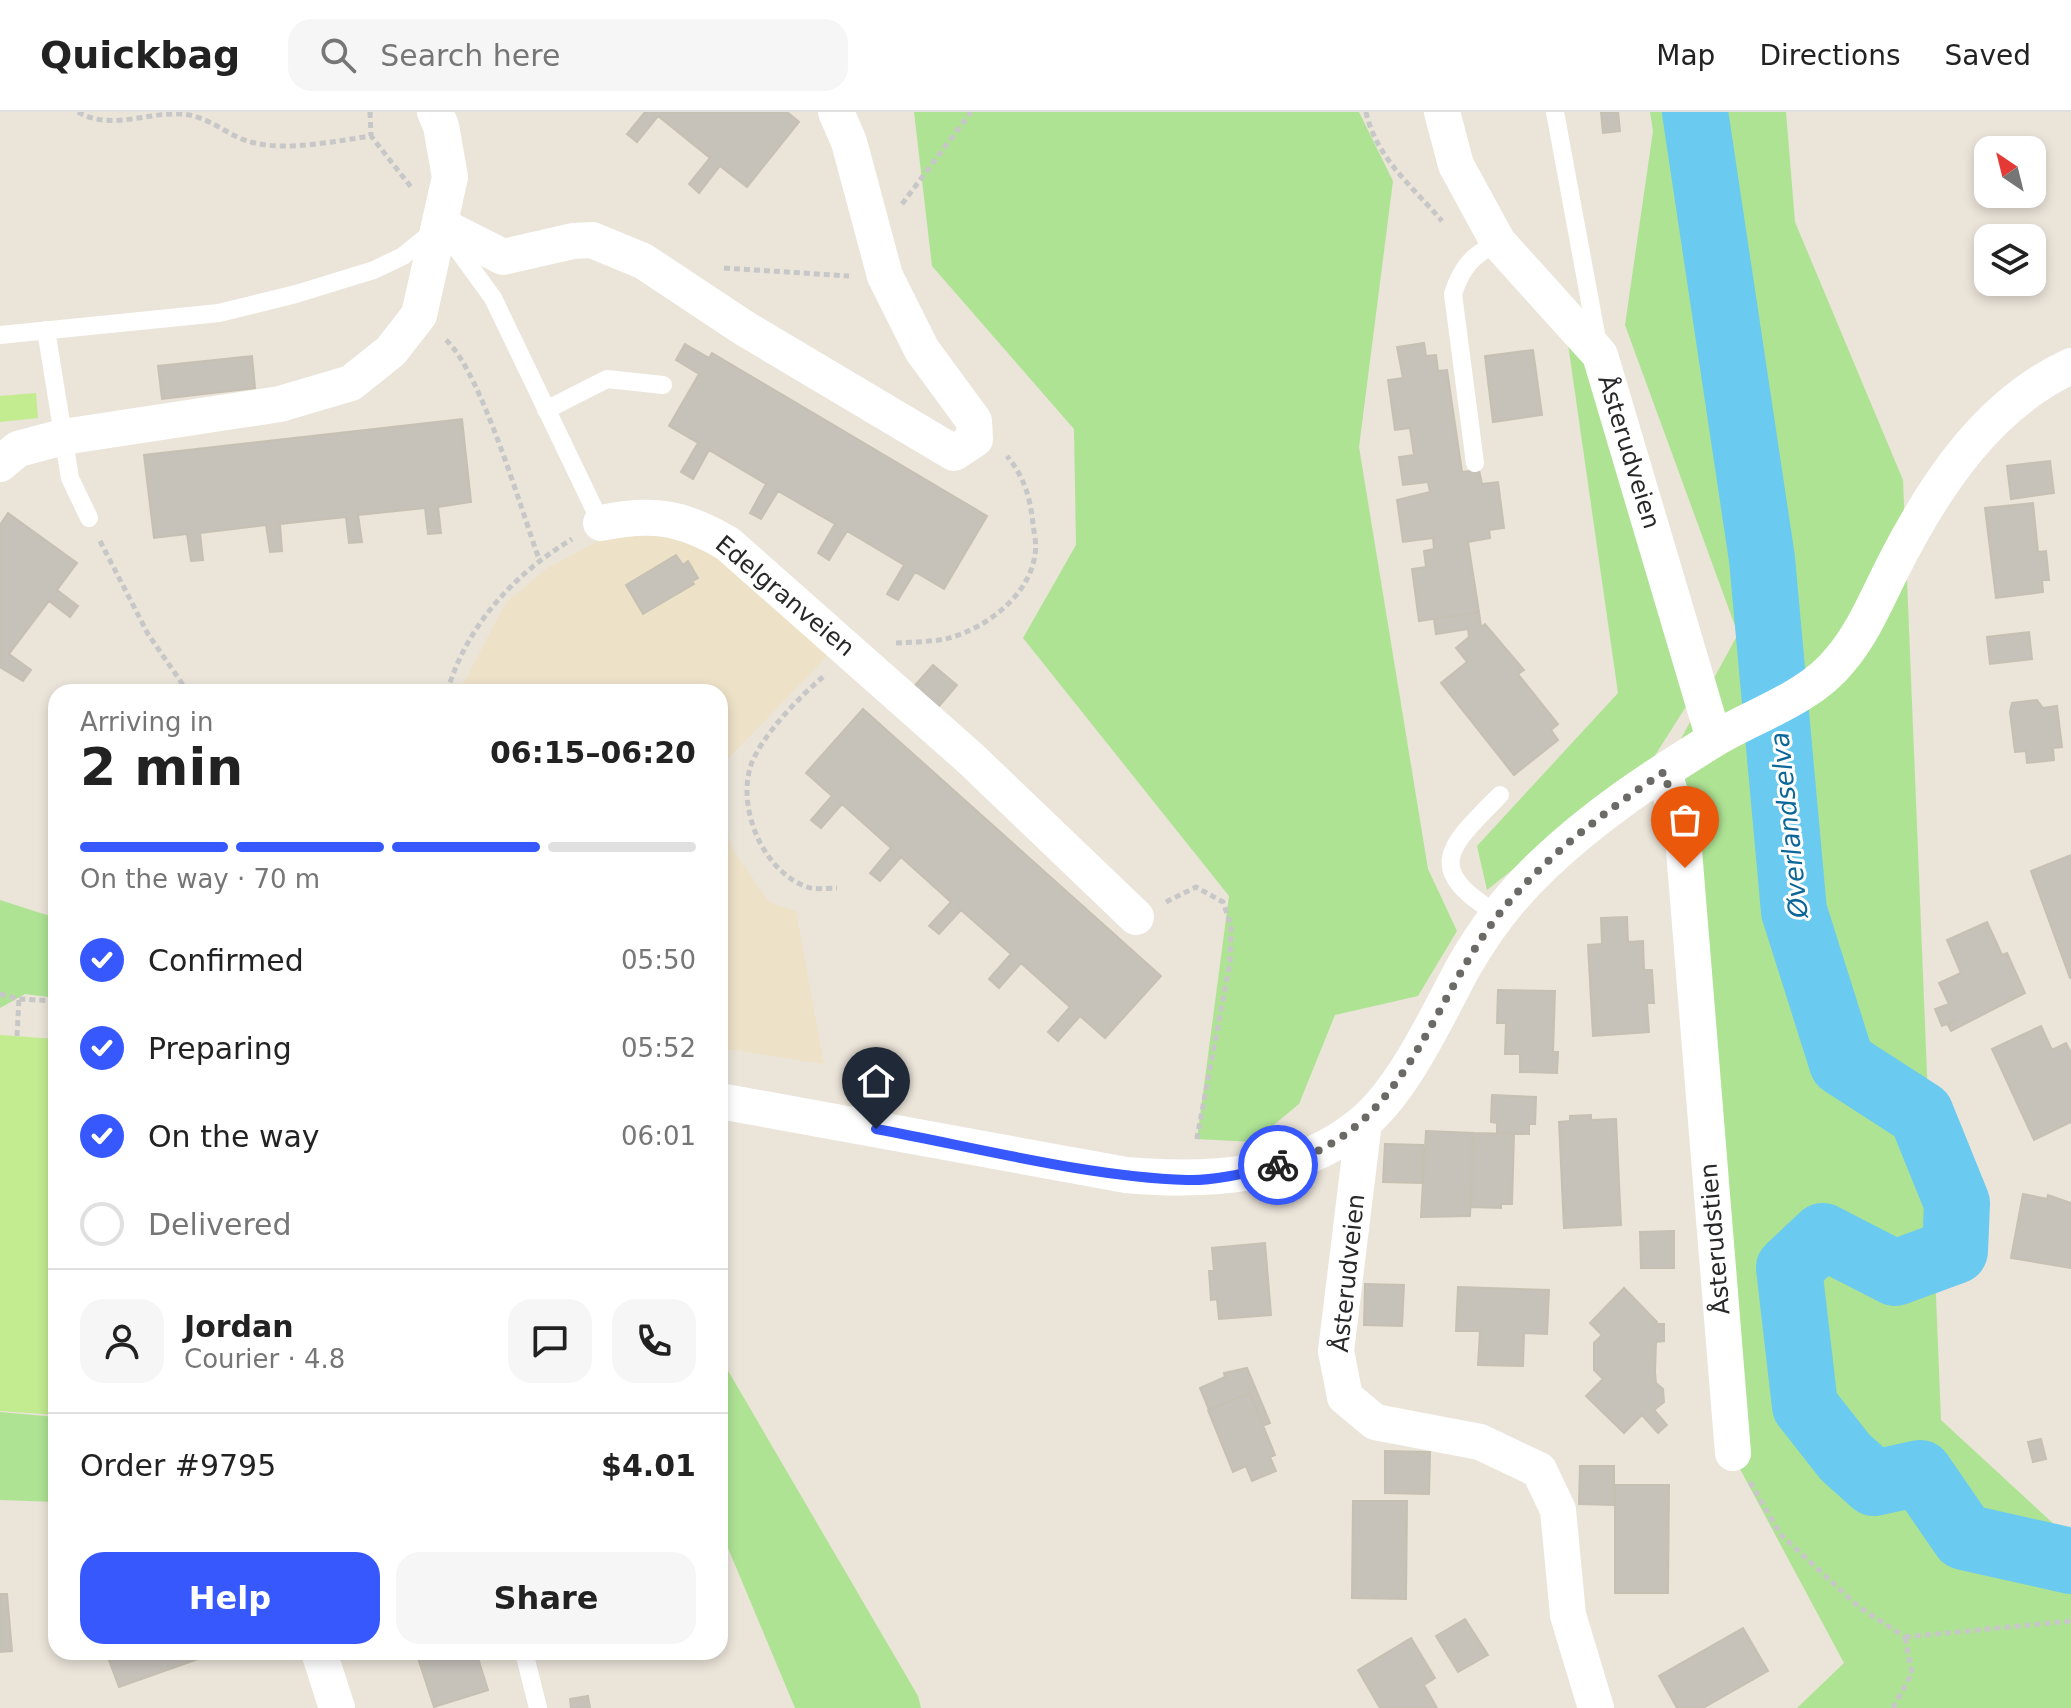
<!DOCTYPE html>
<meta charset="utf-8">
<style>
:root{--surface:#fff;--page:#f6f6f6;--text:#222;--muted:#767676;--line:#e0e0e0;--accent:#3658fc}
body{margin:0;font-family:"DejaVu Sans",sans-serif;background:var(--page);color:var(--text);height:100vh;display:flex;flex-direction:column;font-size:30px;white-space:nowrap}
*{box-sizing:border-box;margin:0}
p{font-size:26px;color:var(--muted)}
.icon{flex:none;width:44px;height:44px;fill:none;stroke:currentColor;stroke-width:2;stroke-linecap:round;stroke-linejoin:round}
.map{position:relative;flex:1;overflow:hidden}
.details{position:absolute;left:48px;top:572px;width:680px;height:976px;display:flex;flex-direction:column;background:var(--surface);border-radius:24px;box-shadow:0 4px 12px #0003}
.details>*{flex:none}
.needle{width:52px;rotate:325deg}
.controls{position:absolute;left:1974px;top:24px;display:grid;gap:16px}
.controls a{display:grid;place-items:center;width:72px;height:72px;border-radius:16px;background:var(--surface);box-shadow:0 4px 12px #0003;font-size:40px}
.pin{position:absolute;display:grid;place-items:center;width:68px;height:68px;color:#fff;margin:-82px -34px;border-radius:50% 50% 50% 0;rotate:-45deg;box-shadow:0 0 8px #0007}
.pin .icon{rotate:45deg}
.courier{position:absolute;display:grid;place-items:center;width:80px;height:80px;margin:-40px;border:6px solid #3658fc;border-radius:50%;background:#fff;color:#222;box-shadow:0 2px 10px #0007}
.summary em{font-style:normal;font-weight:600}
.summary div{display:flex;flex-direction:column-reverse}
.summary{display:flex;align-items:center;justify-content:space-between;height:136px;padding:0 32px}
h1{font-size:52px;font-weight:600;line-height:60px}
.bar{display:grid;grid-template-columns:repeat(4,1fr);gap:12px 8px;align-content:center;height:96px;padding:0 32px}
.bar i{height:10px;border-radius:6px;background:var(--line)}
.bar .active{background:var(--accent)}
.bar p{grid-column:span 4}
.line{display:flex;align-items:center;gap:20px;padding:0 32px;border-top:2px solid var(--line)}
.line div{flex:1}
.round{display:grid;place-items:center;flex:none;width:84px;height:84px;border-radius:24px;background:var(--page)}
ol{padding:0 32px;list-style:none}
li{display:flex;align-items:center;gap:24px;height:88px}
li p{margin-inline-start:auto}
li .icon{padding:8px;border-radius:50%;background:var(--accent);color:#fff;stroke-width:4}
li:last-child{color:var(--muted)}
li i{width:44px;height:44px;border:4px solid var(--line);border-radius:50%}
.primary-button{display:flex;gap:16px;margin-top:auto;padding:16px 32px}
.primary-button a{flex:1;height:92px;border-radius:24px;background:var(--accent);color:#fff;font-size:32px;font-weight:600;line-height:92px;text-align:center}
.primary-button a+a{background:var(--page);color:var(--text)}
header{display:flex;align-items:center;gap:48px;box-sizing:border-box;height:112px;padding:0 40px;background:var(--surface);border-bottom:2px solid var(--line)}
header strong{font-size:38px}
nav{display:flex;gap:44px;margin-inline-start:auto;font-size:28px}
.search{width:560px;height:72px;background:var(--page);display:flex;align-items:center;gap:20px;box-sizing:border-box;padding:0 28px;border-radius:24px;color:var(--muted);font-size:30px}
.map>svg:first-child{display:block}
.education{fill:#ede2c8}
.green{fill:#aee394}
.pitch{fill:#c3eb90}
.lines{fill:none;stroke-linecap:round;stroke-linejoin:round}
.river{stroke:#6acaef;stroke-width:66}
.building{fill:#c6c1b9;stroke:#c6c0b3;stroke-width:2}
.path{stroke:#c7c7c7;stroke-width:5;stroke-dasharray:6 4;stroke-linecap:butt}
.service{stroke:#fff;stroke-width:18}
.minor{stroke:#fff;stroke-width:36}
.done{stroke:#6c6a66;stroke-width:8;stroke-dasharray:0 14.4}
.route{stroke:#3658fc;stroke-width:10}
.labels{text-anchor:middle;stroke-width:6;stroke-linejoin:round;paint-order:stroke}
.street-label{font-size:24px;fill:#282828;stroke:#fff}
.water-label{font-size:26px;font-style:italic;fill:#0b6699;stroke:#fff}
</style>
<header>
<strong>Quickbag</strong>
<div class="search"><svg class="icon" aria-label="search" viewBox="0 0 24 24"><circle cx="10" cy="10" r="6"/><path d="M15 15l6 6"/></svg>Search here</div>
<nav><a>Map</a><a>Directions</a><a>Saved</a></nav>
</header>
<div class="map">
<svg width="2071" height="1596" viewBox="0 0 2071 1596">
<rect width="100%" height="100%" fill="#ebe4d9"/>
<path class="education" d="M616,420L690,423L830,541L728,647L720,669V580H459L506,490L549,455Z
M720,694L731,734L769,790L796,799L824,952L720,936Z"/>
<path class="green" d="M914,0H1359L1393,69L1359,335L1428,757L1457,819L1418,884L1335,903L1299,992L1253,1030L1197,1027L1229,784L1023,526L1076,433L1074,317L932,154Z
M1650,0H1786L1795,110L1903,368L1941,1308L2056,1414L2071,1416V1596H1797L1844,1551L1733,1344L1671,645L1738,522L1625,213L1653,19Z
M1586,230L1694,582L1654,645L1487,778L1477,734L1618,581L1568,232Z
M0,788L56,806V886L25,882L0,896Z
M720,1245L918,1584L921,1596H795L720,1417Z
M0,1300L56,1305V1390L0,1388Z"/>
<path class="pitch" d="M36,281L38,306L0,310V284Z
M0,923L56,927V1303L0,1299Z"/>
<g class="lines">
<path class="river" d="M1695,0L1762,447L1794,799L1842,951L1921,1002L1957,1091L1955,1139L1895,1161L1823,1124L1789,1156L1805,1294L1845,1345L1874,1371L1920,1361L1964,1425L2071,1449"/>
</g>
<path class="building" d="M645,0H787L799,10L747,75L720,54L699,81L689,72L710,46L658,4L637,30L627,22Z
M1601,0H1618L1620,19L1603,21Z
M1424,231L1426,244L1436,243L1438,259L1447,258L1462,360L1479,358L1482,372L1498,370L1504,416L1489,418L1490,426L1468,430L1479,500L1419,509L1412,457L1426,455L1424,439L1434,437L1433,426L1403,430L1397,388L1430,380L1428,370L1403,373L1399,345L1414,343L1410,316L1395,318L1388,268L1403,266L1397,235Z
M685,232L709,246L712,241L987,404L944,477L915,460L898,488L887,482L904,453L847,419L829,448L818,441L835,412L778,379L761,407L750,401L766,372L709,338L693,367L681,360L698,331L669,314L699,262L676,248Z
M1533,238L1542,303L1493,310L1485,244Z
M252,244L255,276L162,287L158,254Z
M462,307L471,390L438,395L441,421L428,422L425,396L358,403L362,430L349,431L346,405L280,412L282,439L270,440L266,413L200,421L203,448L191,449L187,422L154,426L144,343Z
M2050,349L2054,381L2011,387L2007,354Z
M2033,391L2038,440L2046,439L2049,468H2042L2043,480L1996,486L1985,396Z
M8,401L77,451L57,478L78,494L70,505L49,489L9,542L31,558L23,569L0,555V413Z
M676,443L683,453L688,449L698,466L692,469L694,472L643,502L626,473Z
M1479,500L1481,515L1485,512L1524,558L1518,562L1558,612L1551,618L1558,628L1514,663L1441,571L1467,550L1456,536L1469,525L1468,517L1436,522L1434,507Z
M2029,520L2032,547L1990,552L1987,525Z
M933,553L957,573L935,599L911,578Z
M2037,588L2043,596L2057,594L2062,635L2053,636L2054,648L2027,651L2026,639L2015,640L2010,600L2012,591Z
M863,597L1161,864L1105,926L1080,904L1058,929L1048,920L1070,895L1021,851L999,876L989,867L1011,842L961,798L939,822L929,814L951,790L901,745L880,769L870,761L891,736L842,692L821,716L811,708L832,684L806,661Z
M2071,743V866H2070L2031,759Z
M1627,805L1628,830L1643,829L1644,858H1652L1654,891H1647L1649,920L1593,924L1588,833L1602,832L1601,806Z
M1987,810L2002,843L2007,841L2025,881L1951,919L1948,913L1956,908L1942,914L1935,897L1949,892L1939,871L1961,861L1947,828Z
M1498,878L1555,879L1553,940H1558L1557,961L1520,960V942H1505L1506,911H1497Z
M2041,914L2052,938L2066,931L2071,941V1010L2034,1028L1992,937Z
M1492,983L1536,985L1535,1012H1529V1022L1497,1021V1011L1491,1010Z
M1591,1003V1008L1616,1007L1621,1113L1564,1116L1559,1010L1570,1009V1004Z
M1426,1019L1473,1021L1470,1104L1421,1105Z
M1473,1021L1514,1022L1512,1092H1501V1096L1471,1095Z
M1385,1032L1423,1033L1422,1071L1383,1070Z
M2023,1082L2047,1087L2048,1083L2071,1091V1156L2011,1146Z
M1674,1119V1156H1641L1640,1120Z
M1265,1131L1271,1203L1219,1207L1217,1187L1211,1188L1209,1159H1214L1212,1136Z
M1365,1172L1404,1173L1402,1214L1364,1213Z
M1458,1175L1549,1178L1547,1222L1524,1221L1523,1254L1478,1253L1480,1219H1456Z
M1624,1176L1657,1210L1656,1212H1664V1229L1656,1230L1655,1260L1656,1271L1663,1277L1664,1290L1654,1298L1667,1313L1658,1321L1642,1303L1624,1321L1586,1284L1603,1267L1594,1258V1231L1602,1223L1590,1211Z
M1247,1256L1270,1311L1263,1314L1250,1281L1209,1298L1200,1276L1225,1265L1224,1261Z
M1250,1281L1275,1343L1270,1345L1276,1359L1252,1369L1246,1354L1233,1360L1208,1298Z
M2041,1327L2046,1347L2033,1350L2028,1330Z
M1385,1339L1430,1340L1429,1382L1385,1381Z
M1580,1354H1614V1393L1579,1392Z
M1615,1373H1669L1668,1481H1615Z
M1353,1389H1407L1406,1487L1352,1486Z
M0,1482H7L12,1539L0,1540Z
M1465,1507L1488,1543L1458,1560L1436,1524Z
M1743,1516L1768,1559L1703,1596H1677L1659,1564Z
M1411,1526L1435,1566L1424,1573L1437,1596H1380L1358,1558Z
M106,1540H218L119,1575Z
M416,1540H476L488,1578L434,1595Z
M588,1584L590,1596H571L570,1587Z"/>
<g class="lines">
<path class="path" d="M78,0C110,19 147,0 181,2C209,3 229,26 255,31C288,39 337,29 371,24L411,75
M370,0L371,24
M1366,0C1376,46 1413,75 1442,109
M902,92L971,0
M724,156L849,164
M446,228C481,260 521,397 539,447
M100,429L148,522L188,580
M896,531C912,530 929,530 945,527C984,518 1030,484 1035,442C1037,433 1034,421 1033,412C1030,384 1024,365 1007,344
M823,565C800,584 759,626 750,656C738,698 763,759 807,775C815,778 828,776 837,776
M447,580C467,513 513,463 572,427
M1166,790L1196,775L1223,790L1231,814L1230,850L1196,1031
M0,882L19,887L56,889
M17,924L19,887
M1750,1370L1781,1423L1859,1495L1905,1525
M1905,1525L2071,1509
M1893,1596L1912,1561L1905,1525"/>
<path class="service" d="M1555,0L1598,233
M450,127L493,186L601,411
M46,218L70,366L89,406
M0,223L219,201L296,182L374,158L403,144L434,119
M546,298L607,267L663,273
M1475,351L1453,182C1462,154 1472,144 1498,130
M1499,803C1422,757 1448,735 1500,683
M524,1540L538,1596"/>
<path class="minor" d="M1442,0L1456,53L1498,130L1600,243L1714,627
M440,113L503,145L573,129L592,128L643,149L744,216L954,341L975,327L974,309L922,238L885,164L849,30L836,0
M0,352L18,337L63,325L280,292L351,271L391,239L419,203L450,65L441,14L435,0
M601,411C652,400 683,405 728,432L971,647L1136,805
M1664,660L1683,726L1733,1341
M720,989L1126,1063C1208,1070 1298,1066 1364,1010C1405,975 1437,904 1463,856C1484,819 1512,782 1543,753C1594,704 1653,665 1713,628C1754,603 1809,587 1840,548C1864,520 1878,484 1895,451C1935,373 1988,292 2071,254
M1364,1010L1336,1239L1345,1285L1375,1310L1480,1330L1539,1358L1558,1398L1568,1503L1596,1596
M319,1540L337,1596"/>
</g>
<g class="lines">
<path class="done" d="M1278,1053C1406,1022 1428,893 1499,802C1545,744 1603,701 1664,660L1683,726L1685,756"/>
<path class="route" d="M876,1017C974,1035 1089,1065 1187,1068C1217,1069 1249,1060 1278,1053"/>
</g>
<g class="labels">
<g class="street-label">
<text transform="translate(1629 340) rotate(73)" y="8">Åsterudveien</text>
<text transform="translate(785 484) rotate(40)" y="8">Edelgranveien</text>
<text transform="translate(1715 1127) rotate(-95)" y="8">Åsterudstien</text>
<text transform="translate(1348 1161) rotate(-84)" y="8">Åsterudveien</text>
</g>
<g class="water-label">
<text transform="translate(1789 713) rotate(-96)" y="9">Øverlandselva</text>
</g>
</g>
</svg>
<div class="controls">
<a><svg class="needle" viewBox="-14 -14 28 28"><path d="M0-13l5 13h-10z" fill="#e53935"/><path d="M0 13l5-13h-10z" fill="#767676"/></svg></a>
<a><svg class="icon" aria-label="layers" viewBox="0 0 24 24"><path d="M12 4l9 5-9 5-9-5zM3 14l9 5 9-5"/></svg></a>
</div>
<div class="pin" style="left:1685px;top:756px;background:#ea580c"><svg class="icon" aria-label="bag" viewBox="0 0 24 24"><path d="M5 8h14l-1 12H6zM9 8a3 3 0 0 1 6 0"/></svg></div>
<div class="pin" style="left:876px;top:1017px;background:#1f2937"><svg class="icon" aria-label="home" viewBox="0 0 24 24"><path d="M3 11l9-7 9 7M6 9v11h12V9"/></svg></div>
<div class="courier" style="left:1278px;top:1053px"><svg class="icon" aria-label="bike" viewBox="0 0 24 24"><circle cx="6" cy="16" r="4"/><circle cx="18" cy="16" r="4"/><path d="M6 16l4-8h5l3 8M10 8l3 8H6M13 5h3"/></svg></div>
<section class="details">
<div class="summary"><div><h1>2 min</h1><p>Arriving in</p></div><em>06:15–06:20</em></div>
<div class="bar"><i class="active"></i><i class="active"></i><i class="active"></i><i></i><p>On the way · 70 m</p></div>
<ol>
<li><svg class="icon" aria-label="check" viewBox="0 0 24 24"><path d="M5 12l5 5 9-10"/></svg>Confirmed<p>05:50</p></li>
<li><svg class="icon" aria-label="check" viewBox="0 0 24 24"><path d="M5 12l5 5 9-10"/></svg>Preparing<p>05:52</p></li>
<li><svg class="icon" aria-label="check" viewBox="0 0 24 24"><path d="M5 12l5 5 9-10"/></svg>On the way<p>06:01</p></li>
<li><i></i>Delivered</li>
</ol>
<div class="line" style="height:144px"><a class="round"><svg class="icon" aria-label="person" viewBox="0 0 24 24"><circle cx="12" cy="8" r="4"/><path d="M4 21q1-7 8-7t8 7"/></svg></a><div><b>Jordan</b><p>Courier · 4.8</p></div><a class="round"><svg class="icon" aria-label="chat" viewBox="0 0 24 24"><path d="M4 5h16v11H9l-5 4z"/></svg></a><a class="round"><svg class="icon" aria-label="phone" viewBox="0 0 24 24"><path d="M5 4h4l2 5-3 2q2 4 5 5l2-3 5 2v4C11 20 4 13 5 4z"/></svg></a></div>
<div class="line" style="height:104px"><div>Order #9795</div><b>$4.01</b></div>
<div class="primary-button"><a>Help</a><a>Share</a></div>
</section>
</div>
